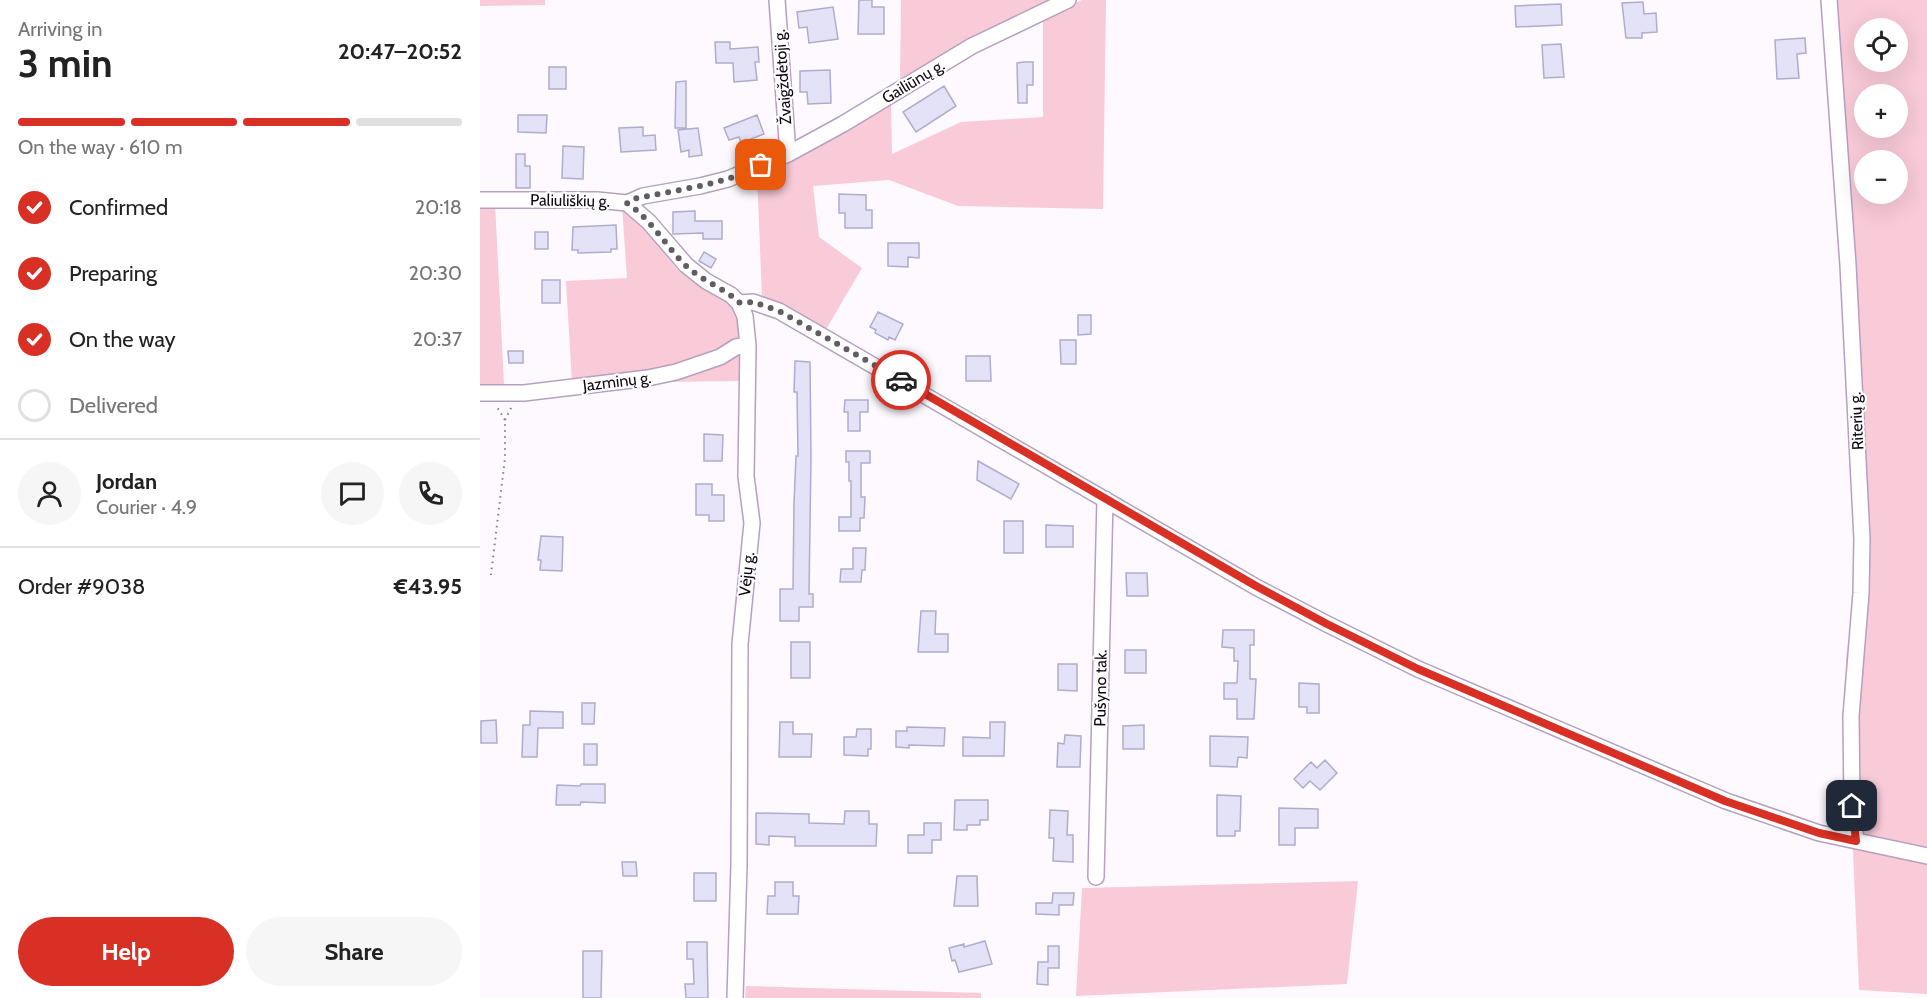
<!DOCTYPE html>
<meta charset="utf-8">
<style>
:root{--surface:#fff;--page:#f6f6f6;--text:#222;--muted:#767676;--line:#e0e0e0;--accent:#d93025}
body{margin:0;font-family:Cabin,sans-serif;background:var(--page);color:var(--text);height:100vh;display:flex;flex-direction:column;font-size:22px;white-space:nowrap}
*{box-sizing:border-box;margin:0}
p{font-size:20px;color:var(--muted)}
.icon{flex:none;width:33px;height:33px;fill:none;stroke:currentColor;stroke-width:2;stroke-linecap:round;stroke-linejoin:round}
.map{position:relative;flex:1;overflow:hidden}
.sheet{display:flex;flex-direction:column;background:var(--surface);width:480px}
.sheet>*{flex:none}
.tools{position:absolute;left:1374px;top:18px;display:grid;gap:12px}
.tools a{display:grid;place-items:center;width:54px;height:54px;border-radius:50%;background:var(--surface);box-shadow:0 6px 24px #0002;font-size:30px}
.pin{position:absolute;display:grid;place-items:center;width:51px;height:51px;color:#fff;margin:-26px;border-radius:12px;box-shadow:0 3px 9px #0006}
.courier{position:absolute;display:grid;place-items:center;width:60px;height:60px;margin:-30px;border:4px solid #d93025;border-radius:50%;background:#fff;color:#222;box-shadow:0 2px 8px #0007}
.headline em{font-style:normal;font-weight:800}
.headline div{display:flex;flex-direction:column-reverse}
.headline{display:flex;align-items:center;justify-content:space-between;height:102px;padding:0 18px}
h1{font-size:39px;font-weight:800;line-height:45px}
.bar{display:grid;grid-template-columns:repeat(4,1fr);gap:9px 6px;align-content:center;height:72px;padding:0 18px}
.bar i{height:8px;border-radius:4px;background:var(--line)}
.bar .on{background:var(--accent)}
.bar p{grid-column:span 4}
.line{display:flex;align-items:center;gap:15px;padding:0 18px;border-top:2px solid var(--line)}
.line div{flex:1}
.round{display:grid;place-items:center;flex:none;width:63px;height:63px;border-radius:32px;background:var(--page)}
ol{padding:0 18px;list-style:none}
li{display:flex;align-items:center;gap:18px;height:66px}
li p{margin-inline-start:auto}
li .icon{padding:6px;border-radius:50%;background:var(--accent);color:#fff;stroke-width:4}
li:last-child{color:var(--muted)}
li i{width:33px;height:33px;border:3px solid var(--line);border-radius:50%}
.cta{display:flex;gap:12px;margin-top:auto;padding:12px 18px}
.cta a{flex:1;height:69px;border-radius:36px;background:var(--accent);color:#fff;font-size:24px;font-weight:800;line-height:69px;text-align:center}
.cta a+a{background:var(--page);color:var(--text)}
main{display:flex;flex:1;min-height:0}
.map>svg:first-child{display:block}
.green{fill:#f9cad8;fill-rule:evenodd}
.building{fill:#e4e2f7;stroke:#b0accd;stroke-width:1.5}
.lines{fill:none;stroke-linecap:round;stroke-linejoin:round}
.minor-casing{stroke:#b5a1bf;stroke-width:18}
.path{stroke:#827d85;stroke-width:2;stroke-dasharray:1.5 4.5;stroke-linecap:butt}
.minor{stroke:#fff;stroke-width:15}
.done{stroke:#625c65;stroke-width:6;stroke-dasharray:0 10.8}
.route{stroke:#d93025;stroke-width:8}
.labels{text-anchor:middle;stroke-width:4.5;stroke-linejoin:round;paint-order:stroke}
.street-label{font-size:16px;fill:#0f0812;stroke:#fff}
</style>
<main>
<section class="sheet">
<div class="headline"><div><h1>3 min</h1><p>Arriving in</p></div><em>20:47–20:52</em></div>
<div class="bar"><i class="on"></i><i class="on"></i><i class="on"></i><i></i><p>On the way · 610 m</p></div>
<ol>
<li><svg class="icon" aria-label="check" viewBox="0 0 24 24"><path d="M5 12l5 5 9-10"/></svg>Confirmed<p>20:18</p></li>
<li><svg class="icon" aria-label="check" viewBox="0 0 24 24"><path d="M5 12l5 5 9-10"/></svg>Preparing<p>20:30</p></li>
<li><svg class="icon" aria-label="check" viewBox="0 0 24 24"><path d="M5 12l5 5 9-10"/></svg>On the way<p>20:37</p></li>
<li><i></i>Delivered</li>
</ol>
<div class="line" style="height:108px"><a class="round"><svg class="icon" aria-label="person" viewBox="0 0 24 24"><circle cx="12" cy="8" r="4"/><path d="M4 21q1-7 8-7t8 7"/></svg></a><div><b>Jordan</b><p>Courier · 4.9</p></div><a class="round"><svg class="icon" aria-label="chat" viewBox="0 0 24 24"><path d="M4 5h16v11H9l-5 4z"/></svg></a><a class="round"><svg class="icon" aria-label="phone" viewBox="0 0 24 24"><path d="M5 4h4l2 5-3 2q2 4 5 5l2-3 5 2v4C11 20 4 13 5 4z"/></svg></a></div>
<div class="line" style="height:78px"><div>Order #9038</div><b>€43.95</b></div>
<div class="cta"><a>Help</a><a>Share</a></div>
</section>
<div class="map">
<svg width="1447" height="998" viewBox="0 0 1447 998">
<rect width="100%" height="100%" fill="#fdf9ff"/>
<path class="green" d="M0,0H65V5L0,6Z
M421,0H576L420,83Z
M602,0H626L623,209L478,206L409,180L333,186L339,237L382,268L345,331L282,298L277,173L411,102L412,154L481,122L563,117V19Z
M1355,0H1447V994L1379,990L1373,851L1365,824L1366,659L1377,574L1351,106ZM1384,28H1418V62H1384ZM1384,94H1418V128H1384ZM1384,160H1418V194H1384Z
M15,203L24,384L0,386V204Z
M142,206L148,208L197,269L256,308L263,326V381L92,383L86,281L147,278Z
M878,881L867,984L596,996L602,888Z
M266,986L501,993V998H265Z"/>
<path class="building" d="M379,0H392V7H404V34H378Z
M1163,2L1164,14L1176,13L1177,32L1162,33V38H1146L1142,3Z
M1081,4L1082,25L1036,27L1035,6Z
M353,7L358,39L329,43L327,27L319,28L317,12Z
M1325,38L1326,53L1317,54L1319,78L1297,79L1295,40Z
M235,42H250V49L278,47L279,62H275L277,80L254,82L253,63H236Z
M1081,44L1084,77L1064,78L1062,45Z
M544,62H553V85H547V103H538L537,63Z
M69,67H86V89H69Z
M350,70L351,103L328,104L327,92H320V71Z
M206,81V128H195L196,82Z
M464,86L476,106L436,132L423,112Z
M38,115H67L66,133L38,132Z
M277,115L284,134L261,143L259,137L249,140L244,128Z
M163,127V136L175,135L176,150L141,152L139,128Z
M218,128L222,155L209,157V150L201,152L198,130Z
M83,146L104,147L103,179L82,178Z
M36,154H45V166H50V188H36Z
M359,194L386,195V210H392V228H365V213H359Z
M215,211V221H242V239H223V233L193,234V212Z
M136,225L137,249H131V252L98,253V250H92L93,227Z
M55,232H68V249H55Z
M408,243H439V258L428,257V267L408,266Z
M224,252L236,259L231,268L219,261Z
M62,280H80V303H62Z
M398,312L423,324L415,340L409,337L408,340L395,333L396,330L390,327Z
M598,315H611V334L598,335Z
M580,340H596V364H581Z
M28,351H43V363H29Z
M486,356H510L511,381H486Z
M315,361L330,362L331,456L329,594H333V607H319V621H300V589H313L314,503L316,456H318L317,392H314Z
M365,400H388V412H380V431H368V412H364Z
M224,434L243,435L242,461H224Z
M366,451H390V463H381V497H385L384,518H380V531H359V517H371V481H369V462H366Z
M498,461L539,484L531,499L497,480Z
M216,484H232V495H244V521H229V515H216Z
M524,521H543V553H524Z
M566,525L593,526V547H566Z
M61,536L83,537L82,571L60,570L61,560H58Z
M373,548H386L385,570H382L381,582H360L361,569H373Z
M646,573H667L668,596H647Z
M441,611H456L455,634H468V652H438Z
M743,630H774V645H770V679H776L774,719H757V699H744V683H757L758,661H754V648L742,647Z
M311,642H330V678H311Z
M645,650H666V673H645Z
M578,664H597V691L578,690Z
M819,683L839,684V713H827V707H819Z
M102,703H115L114,724H102Z
M50,711L83,712V728H58L57,757H42L43,725H50Z
M16,720L17,743H1V721Z
M300,722H313V734H332L331,757H299Z
M510,722H525L524,756H483V737L510,738Z
M664,725V749H643V726Z
M427,727L465,728L464,746L429,745V748L416,747V731H427Z
M377,729H391V749H388V756L364,755V737H376Z
M585,735L601,736L600,767H577L578,743L584,744Z
M730,736L768,737L767,758L758,757L757,767L730,766Z
M104,744H117V765H104Z
M845,760L857,773L840,790L830,781L823,788L814,779L831,762L837,768Z
M101,784H125V803L101,802L100,805H76L77,785L100,786Z
M737,795L761,796L760,831H755V836H737Z
M475,800H508V820H500V825H487V830H474Z
M799,808L838,809V828H815V845H799Z
M570,810L588,811L587,835H593V862L573,861L574,838H569Z
M365,811H389V824H397L396,846H315V837L289,836V845L276,844V813L329,814V823L364,824Z
M444,823H461V840H452V853H428V835H444Z
M142,862H156L157,876H143Z
M214,873H236V901H214Z
M477,876H497L498,906H474Z
M295,882H313V896H319L318,914H287L288,896H295Z
M573,893H594L593,905H579V915L556,914V903H572Z
M505,941L512,964L479,972L475,960L472,961L469,948L484,944V947Z
M207,942H227L228,998H206L205,984H214L213,959H207Z
M568,946H579V968H568V985L557,984L558,962H568Z
M103,951H122L121,998H103Z"/>
<g class="lines">
<defs>
<path id="minor" d="M297,0L308,154
M1349,0L1368,265L1382,539L1381,593L1371,716L1372,806L1376,841
M0,200H117L147,203L163,196L220,186L248,179L308,154L363,124L492,46L588,0
M147,203L169,222L206,265L226,281L251,295L259,303L265,316L268,345L266,476L272,523L260,644L259,865L255,998
M259,303L273,302L299,311L776,587L847,624L938,669L1246,801L1339,833L1447,856
M0,393H44L168,378L196,372L240,357L256,347L268,345
M616,877L625,499"/>
</defs>
<use href="#minor" class="minor-casing"/>
<path class="path" d="M25,420L32,406
M11,575L25,458V420L17,407"/>
<use href="#minor" class="minor"/>
</g>
<g class="lines">
<path class="done" d="M281,165L248,179L220,186L153,199L147,203C171,219 185,245 205,265C222,281 244,288 260,303L273,302L299,311L421,380"/>
<path class="route" d="M421,380L776,586L847,624L938,669L1245,801L1339,833L1376,841L1372,806"/>
</g>
<g class="labels">
<g class="street-label">
<text transform="translate(302 77) rotate(-94)" y="6">Žvaigždėtoji g.</text>
<text transform="translate(433 81) rotate(-31)" y="6">Gailiūnų g.</text>
<text transform="translate(90 200) rotate(1)" y="6">Paliuliškių g.</text>
<text transform="translate(137 381) rotate(-7)" y="6">Jazminų g.</text>
<text transform="translate(1376 421) rotate(-93)" y="6">Riterių g.</text>
<text transform="translate(266 574) rotate(-84)" y="6">Vėjų g.</text>
<text transform="translate(620 688) rotate(-89)" y="6">Pušyno tak.</text>
</g>
</g>
</svg>
<div class="tools">
<a><svg class="icon" aria-label="locate" viewBox="0 0 24 24"><circle cx="12" cy="12" r="6"/><path d="M12 2v4M12 18v4M2 12h4M18 12h4"/></svg></a>
<a>+</a>
<a>−</a>
</div>
<div class="pin" style="left:281px;top:165px;background:#ea580c"><svg class="icon" aria-label="bag" viewBox="0 0 24 24"><path d="M5 8h14l-1 12H6zM9 8a3 3 0 0 1 6 0"/></svg></div>
<div class="pin" style="left:1372px;top:806px;background:#1f2937"><svg class="icon" aria-label="home" viewBox="0 0 24 24"><path d="M3 11l9-7 9 7M6 9v11h12V9"/></svg></div>
<div class="courier" style="left:421px;top:380px"><svg class="icon" aria-label="car" viewBox="0 0 24 24"><path d="M5 17H2v-5l4-1 3-4h7l3 4 3 1v5h-3M9 17h6M6 11h13"/><circle cx="7" cy="17" r="2"/><circle cx="17" cy="17" r="2"/></svg></div>
</div>
</main>
